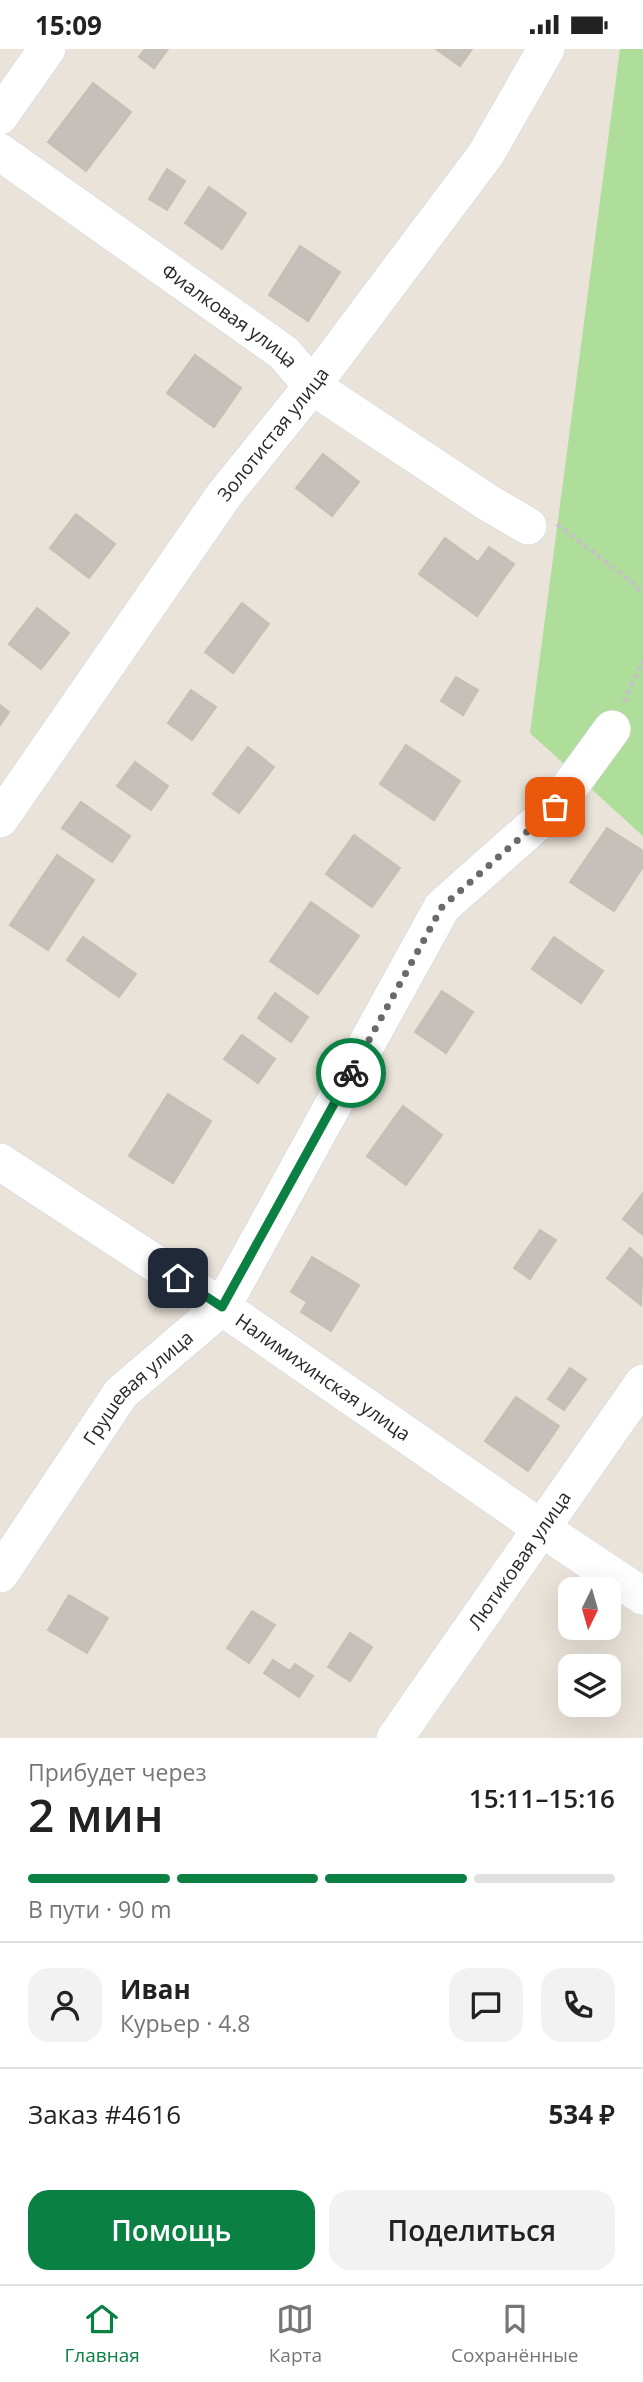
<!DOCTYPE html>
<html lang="ru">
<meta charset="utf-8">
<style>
:root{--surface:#fff;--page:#f2f2f2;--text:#222;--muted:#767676;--line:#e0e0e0;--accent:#0b8043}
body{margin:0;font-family:"Open Sans",sans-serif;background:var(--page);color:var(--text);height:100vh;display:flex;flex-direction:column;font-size:26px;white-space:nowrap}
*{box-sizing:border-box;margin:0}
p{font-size:23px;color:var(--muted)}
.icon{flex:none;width:38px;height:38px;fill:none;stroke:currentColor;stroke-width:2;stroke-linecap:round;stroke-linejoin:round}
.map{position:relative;height:1689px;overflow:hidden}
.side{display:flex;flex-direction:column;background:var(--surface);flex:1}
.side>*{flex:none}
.needle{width:46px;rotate:185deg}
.controls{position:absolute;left:558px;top:1528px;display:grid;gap:14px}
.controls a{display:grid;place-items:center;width:63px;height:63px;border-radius:14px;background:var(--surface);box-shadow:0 7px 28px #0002;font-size:35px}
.pin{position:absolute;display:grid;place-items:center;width:60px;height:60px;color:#fff;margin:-30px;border-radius:14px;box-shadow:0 4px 10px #0006}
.courier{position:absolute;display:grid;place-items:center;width:70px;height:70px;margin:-35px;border:5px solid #0b8043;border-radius:50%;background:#fff;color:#222;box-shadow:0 2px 9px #0007}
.head em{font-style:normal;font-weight:600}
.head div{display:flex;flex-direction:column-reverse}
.head{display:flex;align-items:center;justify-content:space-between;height:119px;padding:0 28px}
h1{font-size:46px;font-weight:600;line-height:52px}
.bar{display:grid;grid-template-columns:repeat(4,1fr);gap:10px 7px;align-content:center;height:84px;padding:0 28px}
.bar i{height:9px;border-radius:5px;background:var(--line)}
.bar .selected{background:var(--accent)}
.bar p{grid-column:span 4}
.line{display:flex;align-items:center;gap:18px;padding:0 28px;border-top:2px solid var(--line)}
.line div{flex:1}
.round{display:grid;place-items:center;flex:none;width:74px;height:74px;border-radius:21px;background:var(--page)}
.action{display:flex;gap:14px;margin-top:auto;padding:14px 28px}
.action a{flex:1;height:80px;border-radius:21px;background:var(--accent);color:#fff;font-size:28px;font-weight:600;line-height:80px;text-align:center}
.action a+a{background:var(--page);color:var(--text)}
.status{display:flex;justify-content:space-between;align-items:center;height:49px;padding:0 35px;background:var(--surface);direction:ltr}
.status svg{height:19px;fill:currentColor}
.dock{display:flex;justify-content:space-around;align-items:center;height:98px;border-top:2px solid var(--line);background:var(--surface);font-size:19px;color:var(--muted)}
.dock a{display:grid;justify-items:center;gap:4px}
.dock .selected{color:var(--accent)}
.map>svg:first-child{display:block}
.green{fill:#aede99}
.building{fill:#c5c0ba;stroke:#c5bfb4;stroke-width:2}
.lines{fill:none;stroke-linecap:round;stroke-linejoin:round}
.minor-casing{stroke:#cfd2e0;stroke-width:38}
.path{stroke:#c3c3c3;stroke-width:4.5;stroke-dasharray:5 3.5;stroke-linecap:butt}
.minor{stroke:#fff;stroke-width:37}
.done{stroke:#6c6966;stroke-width:7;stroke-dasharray:0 12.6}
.route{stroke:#0b8043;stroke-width:9}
.labels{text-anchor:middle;stroke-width:5;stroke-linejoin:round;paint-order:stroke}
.street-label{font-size:19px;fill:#282828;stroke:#fff}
</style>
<div class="status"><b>15:09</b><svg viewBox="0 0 49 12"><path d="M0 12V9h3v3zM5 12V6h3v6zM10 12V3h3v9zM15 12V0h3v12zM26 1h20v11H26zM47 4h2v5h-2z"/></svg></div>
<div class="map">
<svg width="643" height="1689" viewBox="0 0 643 1689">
<rect width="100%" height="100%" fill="#eae3da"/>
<path class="green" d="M620,0H643V787L530,684Z"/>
<path class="building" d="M145,0H168L154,19L139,8Z
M436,0H472L460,17Z
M93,34L131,63L86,122L48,93Z
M167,120L185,132L167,161L149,150Z
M209,138L246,164L222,200L185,174Z
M300,197L340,223L308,272L269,246Z
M195,306L241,339L214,378L167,344Z
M323,405L359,433L332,467L296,439Z
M76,465L115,495L89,529L50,499Z
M445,489L478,513L489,498L514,515L477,567L419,525Z
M242,554L269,575L233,624L205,603Z
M37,559L69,584L41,620L9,595Z
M456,628L478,641L463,666L441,652Z
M191,641L216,658L192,691L168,674Z
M0,656L9,663L0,676Z
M406,696L460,732L434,771L380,735Z
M248,698L274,718L239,764L213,745Z
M135,713L168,737L151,761L117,737Z
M81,753L130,787L112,813L62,779Z
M607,779L643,802V818L614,862L570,833Z
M354,786L400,819L372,858L326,825Z
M57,806L94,831L48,901L10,876Z
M311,853L359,887L318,945L270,912Z
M83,888L136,925L119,948L67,911Z
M554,888L603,922L581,954L532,920Z
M442,942L473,963L446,1004L415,983Z
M275,944L308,968L291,993L258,969Z
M242,986L275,1010L258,1034L224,1010Z
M168,1045L211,1072L173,1134L129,1107Z
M403,1057L442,1086L406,1136L367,1107Z
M643,1144V1186L623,1170Z
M540,1181L556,1191L530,1230L514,1219Z
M630,1199L643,1210L641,1256L607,1229Z
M312,1208L359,1236L331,1282L301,1263L307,1253L291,1243Z
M570,1319L586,1330L564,1361L548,1350Z
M516,1348L559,1377L528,1422L485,1392Z
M69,1546L108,1569L87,1604L48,1581Z
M252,1562L275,1576L249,1614L227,1599Z
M350,1584L372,1598L350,1632L328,1618Z
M273,1611L290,1622L295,1615L313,1627L299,1648L264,1624Z"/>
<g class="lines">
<defs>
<g id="minor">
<path d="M0,67L47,0"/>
<path id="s1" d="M0,103L284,304L312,337L487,453L528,477"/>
<path id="s2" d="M0,770L224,446L312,337L486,105L546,0"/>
<path id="s3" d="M0,1113L222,1258L541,1479L643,1547"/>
<path id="s4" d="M0,1525L121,1344L222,1258L442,858L555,758L612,680"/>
<path id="s5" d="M395,1689L643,1334"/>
</g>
</defs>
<use href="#minor" class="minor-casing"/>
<path class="path" d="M557,475L634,535L643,545
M624,653L643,612"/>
<use href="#minor" class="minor"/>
</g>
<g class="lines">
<path class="done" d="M351,1024L442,858L555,758"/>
<path class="route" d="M178,1229L222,1258L351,1024"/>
</g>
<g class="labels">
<g class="street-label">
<text dy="7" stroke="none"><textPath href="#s1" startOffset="282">Фиалковая улица</textPath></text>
<text dy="7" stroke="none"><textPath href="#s2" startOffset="472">Золотистая улица</textPath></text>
<text dy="7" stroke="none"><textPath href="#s3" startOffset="388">Налимихинская улица</textPath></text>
<text dy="7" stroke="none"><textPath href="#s4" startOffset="233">Грушевая улица</textPath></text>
<text dy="7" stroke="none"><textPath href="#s5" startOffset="217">Лютиковая улица</textPath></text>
</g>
</g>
</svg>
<div class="controls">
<a><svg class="needle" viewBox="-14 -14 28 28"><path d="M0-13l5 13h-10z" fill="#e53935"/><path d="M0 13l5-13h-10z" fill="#767676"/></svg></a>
<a><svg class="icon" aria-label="layers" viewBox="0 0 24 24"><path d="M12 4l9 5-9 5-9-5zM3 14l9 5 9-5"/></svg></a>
</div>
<div class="pin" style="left:555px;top:758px;background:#ea580c"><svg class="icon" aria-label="bag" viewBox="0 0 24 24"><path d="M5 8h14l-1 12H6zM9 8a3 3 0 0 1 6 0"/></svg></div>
<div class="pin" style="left:178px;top:1229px;background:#1f2937"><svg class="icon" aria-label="home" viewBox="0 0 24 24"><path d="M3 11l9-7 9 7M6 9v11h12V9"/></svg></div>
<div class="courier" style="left:351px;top:1024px"><svg class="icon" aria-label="bike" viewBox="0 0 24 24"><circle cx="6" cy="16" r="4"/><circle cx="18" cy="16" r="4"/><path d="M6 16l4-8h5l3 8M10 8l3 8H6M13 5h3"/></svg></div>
</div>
<section class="side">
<div class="head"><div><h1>2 мин</h1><p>Прибудет через</p></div><em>15:11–15:16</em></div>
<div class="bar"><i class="selected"></i><i class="selected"></i><i class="selected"></i><i></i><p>В пути · 90 m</p></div>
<div class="line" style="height:126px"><a class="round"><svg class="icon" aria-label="person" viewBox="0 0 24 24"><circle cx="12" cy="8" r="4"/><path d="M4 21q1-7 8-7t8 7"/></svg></a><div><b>Иван</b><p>Курьер · 4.8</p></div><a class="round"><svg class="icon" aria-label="chat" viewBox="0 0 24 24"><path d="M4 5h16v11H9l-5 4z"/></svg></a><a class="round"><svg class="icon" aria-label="phone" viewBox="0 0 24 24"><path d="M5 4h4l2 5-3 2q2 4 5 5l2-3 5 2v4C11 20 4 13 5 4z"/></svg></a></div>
<div class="line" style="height:91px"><div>Заказ #4616</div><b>534 ₽</b></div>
<div class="action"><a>Помощь</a><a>Поделиться</a></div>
</section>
<nav class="dock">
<a class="selected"><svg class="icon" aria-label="home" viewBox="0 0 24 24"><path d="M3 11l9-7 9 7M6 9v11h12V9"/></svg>Главная</a>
<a><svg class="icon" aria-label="map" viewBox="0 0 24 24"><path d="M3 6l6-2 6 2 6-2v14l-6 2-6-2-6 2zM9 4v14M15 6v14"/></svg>Карта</a>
<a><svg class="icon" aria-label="saved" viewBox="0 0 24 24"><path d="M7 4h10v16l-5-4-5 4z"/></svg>Сохранённые</a>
</nav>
